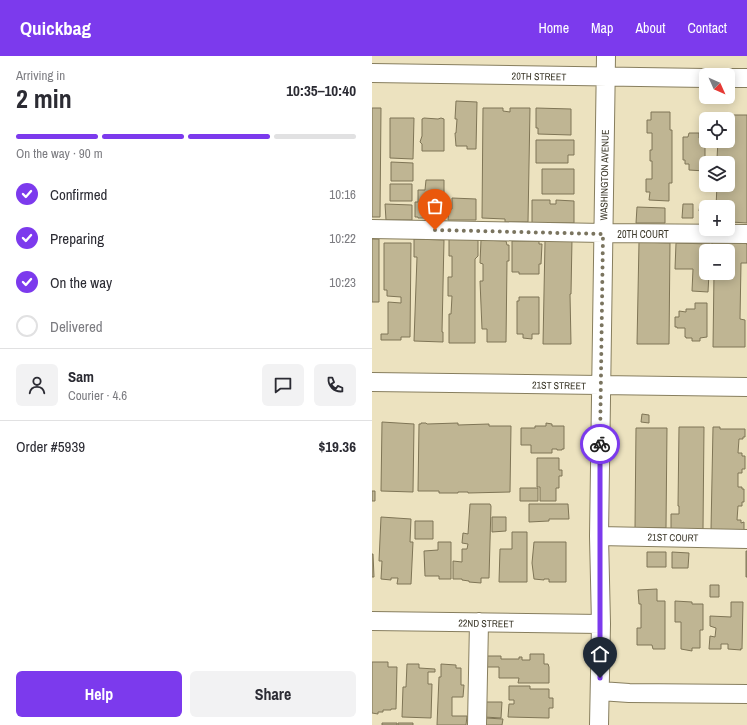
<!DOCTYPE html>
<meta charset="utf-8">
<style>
:root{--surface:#fff;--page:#f2f2f3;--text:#2b2b33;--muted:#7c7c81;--line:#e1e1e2;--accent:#7c3aed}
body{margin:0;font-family:"Archivo Narrow",sans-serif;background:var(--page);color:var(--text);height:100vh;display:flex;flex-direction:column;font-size:15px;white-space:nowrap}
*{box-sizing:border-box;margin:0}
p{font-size:13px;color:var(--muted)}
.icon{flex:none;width:22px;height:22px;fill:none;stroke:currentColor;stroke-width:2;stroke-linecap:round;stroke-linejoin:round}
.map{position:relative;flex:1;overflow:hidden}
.sheet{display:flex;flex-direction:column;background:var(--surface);width:372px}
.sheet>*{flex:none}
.needle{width:26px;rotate:135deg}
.fabs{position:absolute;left:327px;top:12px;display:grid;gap:8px}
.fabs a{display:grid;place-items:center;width:36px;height:36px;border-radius:6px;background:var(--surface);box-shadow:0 2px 10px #0003;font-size:20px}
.pin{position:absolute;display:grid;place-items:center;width:34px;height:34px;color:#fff;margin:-41px -17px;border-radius:50% 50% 50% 0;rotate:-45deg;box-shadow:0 0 4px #0007}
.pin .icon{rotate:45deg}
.courier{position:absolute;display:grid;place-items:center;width:40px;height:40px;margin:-20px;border:3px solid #7c3aed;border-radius:50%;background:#fff;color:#222;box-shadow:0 1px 5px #0007}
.headline em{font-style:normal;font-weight:700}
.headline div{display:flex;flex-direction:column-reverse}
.headline{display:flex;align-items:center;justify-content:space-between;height:68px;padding:0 16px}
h1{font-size:26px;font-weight:700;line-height:30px}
.bar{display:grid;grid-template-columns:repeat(4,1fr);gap:6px 4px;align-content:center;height:48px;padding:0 16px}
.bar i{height:5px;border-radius:3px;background:var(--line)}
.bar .active{background:var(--accent)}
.bar p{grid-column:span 4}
.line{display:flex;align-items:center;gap:10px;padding:0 16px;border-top:1px solid var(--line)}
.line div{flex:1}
.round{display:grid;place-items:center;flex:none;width:42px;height:42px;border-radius:6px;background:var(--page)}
ol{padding:0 16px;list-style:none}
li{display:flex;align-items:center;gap:12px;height:44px}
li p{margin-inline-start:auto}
li .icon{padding:4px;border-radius:50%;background:var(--accent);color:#fff;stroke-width:4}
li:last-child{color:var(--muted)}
li i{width:22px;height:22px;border:2px solid var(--line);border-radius:50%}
.cta{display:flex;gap:8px;margin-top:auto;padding:8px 16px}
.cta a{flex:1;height:46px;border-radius:6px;background:var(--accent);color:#fff;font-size:16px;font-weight:700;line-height:46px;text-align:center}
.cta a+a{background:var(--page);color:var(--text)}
header{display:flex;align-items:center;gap:24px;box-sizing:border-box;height:56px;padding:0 20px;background:var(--accent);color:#fff}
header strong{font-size:19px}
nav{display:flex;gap:22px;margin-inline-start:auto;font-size:14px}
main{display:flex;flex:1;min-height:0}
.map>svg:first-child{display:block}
.building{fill:#bfb593;stroke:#7f7556}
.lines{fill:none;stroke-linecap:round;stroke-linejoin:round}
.minor-casing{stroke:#877e5e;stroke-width:20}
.minor{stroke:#fff;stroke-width:18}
.done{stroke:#7a745f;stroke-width:4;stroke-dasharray:0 7.2}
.route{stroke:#7c3aed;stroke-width:5}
.labels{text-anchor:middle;stroke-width:3;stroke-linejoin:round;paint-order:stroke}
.street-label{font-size:10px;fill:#3d392b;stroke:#fff}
</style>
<header>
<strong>Quickbag</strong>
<nav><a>Home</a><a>Map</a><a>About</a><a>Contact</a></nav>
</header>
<main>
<section class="sheet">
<div class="headline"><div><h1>2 min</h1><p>Arriving in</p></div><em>10:35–10:40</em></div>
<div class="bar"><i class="active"></i><i class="active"></i><i class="active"></i><i></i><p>On the way · 90 m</p></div>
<ol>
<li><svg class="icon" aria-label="check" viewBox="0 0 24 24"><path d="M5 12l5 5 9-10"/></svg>Confirmed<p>10:16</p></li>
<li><svg class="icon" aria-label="check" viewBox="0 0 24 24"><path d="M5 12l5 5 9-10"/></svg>Preparing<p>10:22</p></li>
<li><svg class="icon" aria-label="check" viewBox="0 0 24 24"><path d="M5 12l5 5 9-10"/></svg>On the way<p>10:23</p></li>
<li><i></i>Delivered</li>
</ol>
<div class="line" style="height:72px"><a class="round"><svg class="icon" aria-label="person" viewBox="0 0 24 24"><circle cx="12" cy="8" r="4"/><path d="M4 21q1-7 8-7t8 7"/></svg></a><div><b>Sam</b><p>Courier · 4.6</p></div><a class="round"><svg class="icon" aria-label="chat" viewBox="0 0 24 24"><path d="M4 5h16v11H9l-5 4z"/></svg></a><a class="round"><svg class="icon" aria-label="phone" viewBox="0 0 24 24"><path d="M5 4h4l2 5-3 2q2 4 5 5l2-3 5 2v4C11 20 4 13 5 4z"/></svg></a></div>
<div class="line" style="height:52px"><div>Order #5939</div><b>$19.36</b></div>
<div class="cta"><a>Help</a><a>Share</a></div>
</section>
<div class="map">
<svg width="375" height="669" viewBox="0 0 375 669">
<rect width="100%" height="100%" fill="#ece2bf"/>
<path class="building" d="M84,45L105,46L104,93H95V90H84L83,77H84L85,63H83Z
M0,52H9L8,161H0Z
M111,52H131V55L138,56V52H158L156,166H133V163L110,162Z
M164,52L199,53V79L166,78V72H164Z
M279,56H298V74H300V127H297V145L277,144L278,136H274V123H280V105H278V94H280V77H275V64H279Z
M345,59H375V167L359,166V167H356V151H344L345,129H356V107H343V101L345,102L346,85H356V63H344L345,62Z
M18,62H42L41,103L18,102Z
M52,62L66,63L69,62L72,63V95H50V88L48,86L50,80V63Z
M317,77H327V82H333V115L317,114V108H313V104H311V81H316Z
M164,84H202V99H196V107H164Z
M19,106L41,107V125H19Z
M170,113H202V138H170Z
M54,124H72V162H46V161H43V146H46V134H53Z
M18,128H40V145H18Z
M80,142L104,143V164H76L77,153H80Z
M160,144H178V148H184V144L202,145V167H160Z
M13,148L40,149V164H14Z
M311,148H321V162H310Z
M328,149L336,150V151H334V155H327Z
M265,151L293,152V167H264Z
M77,182L106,183V200L103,203V287H77V258H79L80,240H76V221H80V200H77Z
M0,183H7V246H0Z
M42,183L72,184L70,276H71V286L42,285L45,201H42Z
M200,183L199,238H198L199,288H171L173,185Z
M109,184L134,185L135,189H137V205H135L134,286H115V273H110L108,225H111V208L108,207Z
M140,185H167V188H170L169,208H167V218H147V216H140Z
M267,186L298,187L297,288H265Z
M340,186L374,187L375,189V207H369L368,263L373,264V291H341L342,217H356V195H340Z
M12,187H39L38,281H29V284H9V278H16V246L29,247V241L15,240V234H12Z
M304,187L338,188L337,195H334V217H337L336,236L320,235L321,213H303Z
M147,241H167V278H160V283L151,282V278H145V245H147Z
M323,247H335V281L328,282V285H320V282H314V281H313V272H305V271H303V261H307V255L314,256V253H323Z
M270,358L277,359V367L269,366Z
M10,366L42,368L41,436L9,435Z
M49,367H54L55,368L86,367V369L117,368V370H139L138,436L96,437V436H86V437H67V435H46L47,368H49Z
M174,367L180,368V370H192V393H190V394H185V393H180V397H159V389H149V372H163V370H174Z
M307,371H332L331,474H299V458H307V450H306Z
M341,371H348V373H373V381H371V383H367L366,397H370V400H373V413H370V417H366V431H370V433H372V446H370V450H366L365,464H369V467L372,466V474H339Z
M264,372H295L294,472H263Z
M165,402H187V414H190V420H187V432H184V445H168V431H165Z
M148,432H166V445H148Z
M0,435H3V445H0Z
M98,448H118L119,450L117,522H109V527L97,526V525L90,524V523H81V505L90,506V493H95L96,488L90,487L91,477L96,478Z
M157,448H196L197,463H177V465L157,466Z
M9,461L39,463L38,486H41L39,528H25L26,522H19V524L9,523L10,505H7Z
M120,461H134V475L120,476Z
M43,465H61V483H43Z
M140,476H155V526H127L128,493H140Z
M66,486H79V523H67V520H53L52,495L66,494Z
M162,486H194V526H177V523H172V524L162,523L160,507Z
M374,495H375V521H374Z
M275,496H294V511H275Z
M300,496L317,497L316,512H300Z
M0,498H1L2,521H0Z
M338,529H347V541H338Z
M285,533V545H293V593H281L280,589H265V572H269V548H267L266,534Z
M303,545L320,546V548H331V574H328V592H320V595L309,593V566H303Z
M359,546H371L370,593H368L369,594L356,593V588H349V593H337L338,580L343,581L344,572L338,570V560L359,561Z
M158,598H172V608H176L177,611V627H146L147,622H127V611H111V600H129V603H147V601H150V604H158Z
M0,606H16V611H25L24,653H19V654H11V656H6V658L0,657Z
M35,608H47V612L63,613V616H56V628H60L59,662L30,661L31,631H34Z
M69,608L84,609V612H89V629H92L91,641H80V660H95L94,669H65L67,621H69Z
M137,630H158V633H177V642H181V652H177V662L136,661L137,648H142V644H137Z
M112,646H130L129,662L112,661Z
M114,662L131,663L130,669H113Z
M10,667H25V669H10Z
M26,667H41V669H26Z"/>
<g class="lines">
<defs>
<path id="minor" d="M0,17L334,22
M356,22H375
M0,173L231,177L375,178
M0,326L375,331
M227,480L375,483
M0,565L229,568
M228,635L257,637L375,638
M105,669L107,566
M227,669L229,568L227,480L234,0"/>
</defs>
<use href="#minor" class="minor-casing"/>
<use href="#minor" class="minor"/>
</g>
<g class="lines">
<path class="done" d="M63,174L231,178L228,388"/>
<path class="route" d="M228,622V388"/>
</g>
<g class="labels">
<g class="street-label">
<text transform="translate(167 20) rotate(1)" y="4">20TH STREET</text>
<text transform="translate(232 119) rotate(-89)" y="4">WASHINGTON AVENUE</text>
<text x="271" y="182">20TH COURT</text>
<text transform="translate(187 329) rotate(1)" y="4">21ST STREET</text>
<text transform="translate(301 481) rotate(1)" y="4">21ST COURT</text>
<text transform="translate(114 567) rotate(1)" y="4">22ND STREET</text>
</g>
</g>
</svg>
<div class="fabs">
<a><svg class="needle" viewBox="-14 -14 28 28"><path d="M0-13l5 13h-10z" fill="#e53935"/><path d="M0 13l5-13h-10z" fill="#7c7c81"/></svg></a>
<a><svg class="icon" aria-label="locate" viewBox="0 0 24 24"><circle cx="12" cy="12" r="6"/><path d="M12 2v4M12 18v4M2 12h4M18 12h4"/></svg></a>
<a><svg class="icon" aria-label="layers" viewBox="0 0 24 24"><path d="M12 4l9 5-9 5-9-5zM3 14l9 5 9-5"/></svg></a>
<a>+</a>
<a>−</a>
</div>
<div class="pin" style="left:63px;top:174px;background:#ea580c"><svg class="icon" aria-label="bag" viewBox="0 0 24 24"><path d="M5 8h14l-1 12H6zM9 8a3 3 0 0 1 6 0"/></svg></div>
<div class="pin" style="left:228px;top:622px;background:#1f2937"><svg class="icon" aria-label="home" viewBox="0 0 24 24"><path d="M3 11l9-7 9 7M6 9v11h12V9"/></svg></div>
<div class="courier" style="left:228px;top:388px"><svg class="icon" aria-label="bike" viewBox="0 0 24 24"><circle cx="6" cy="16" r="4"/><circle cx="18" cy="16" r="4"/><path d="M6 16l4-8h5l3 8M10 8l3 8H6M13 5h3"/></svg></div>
</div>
</main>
